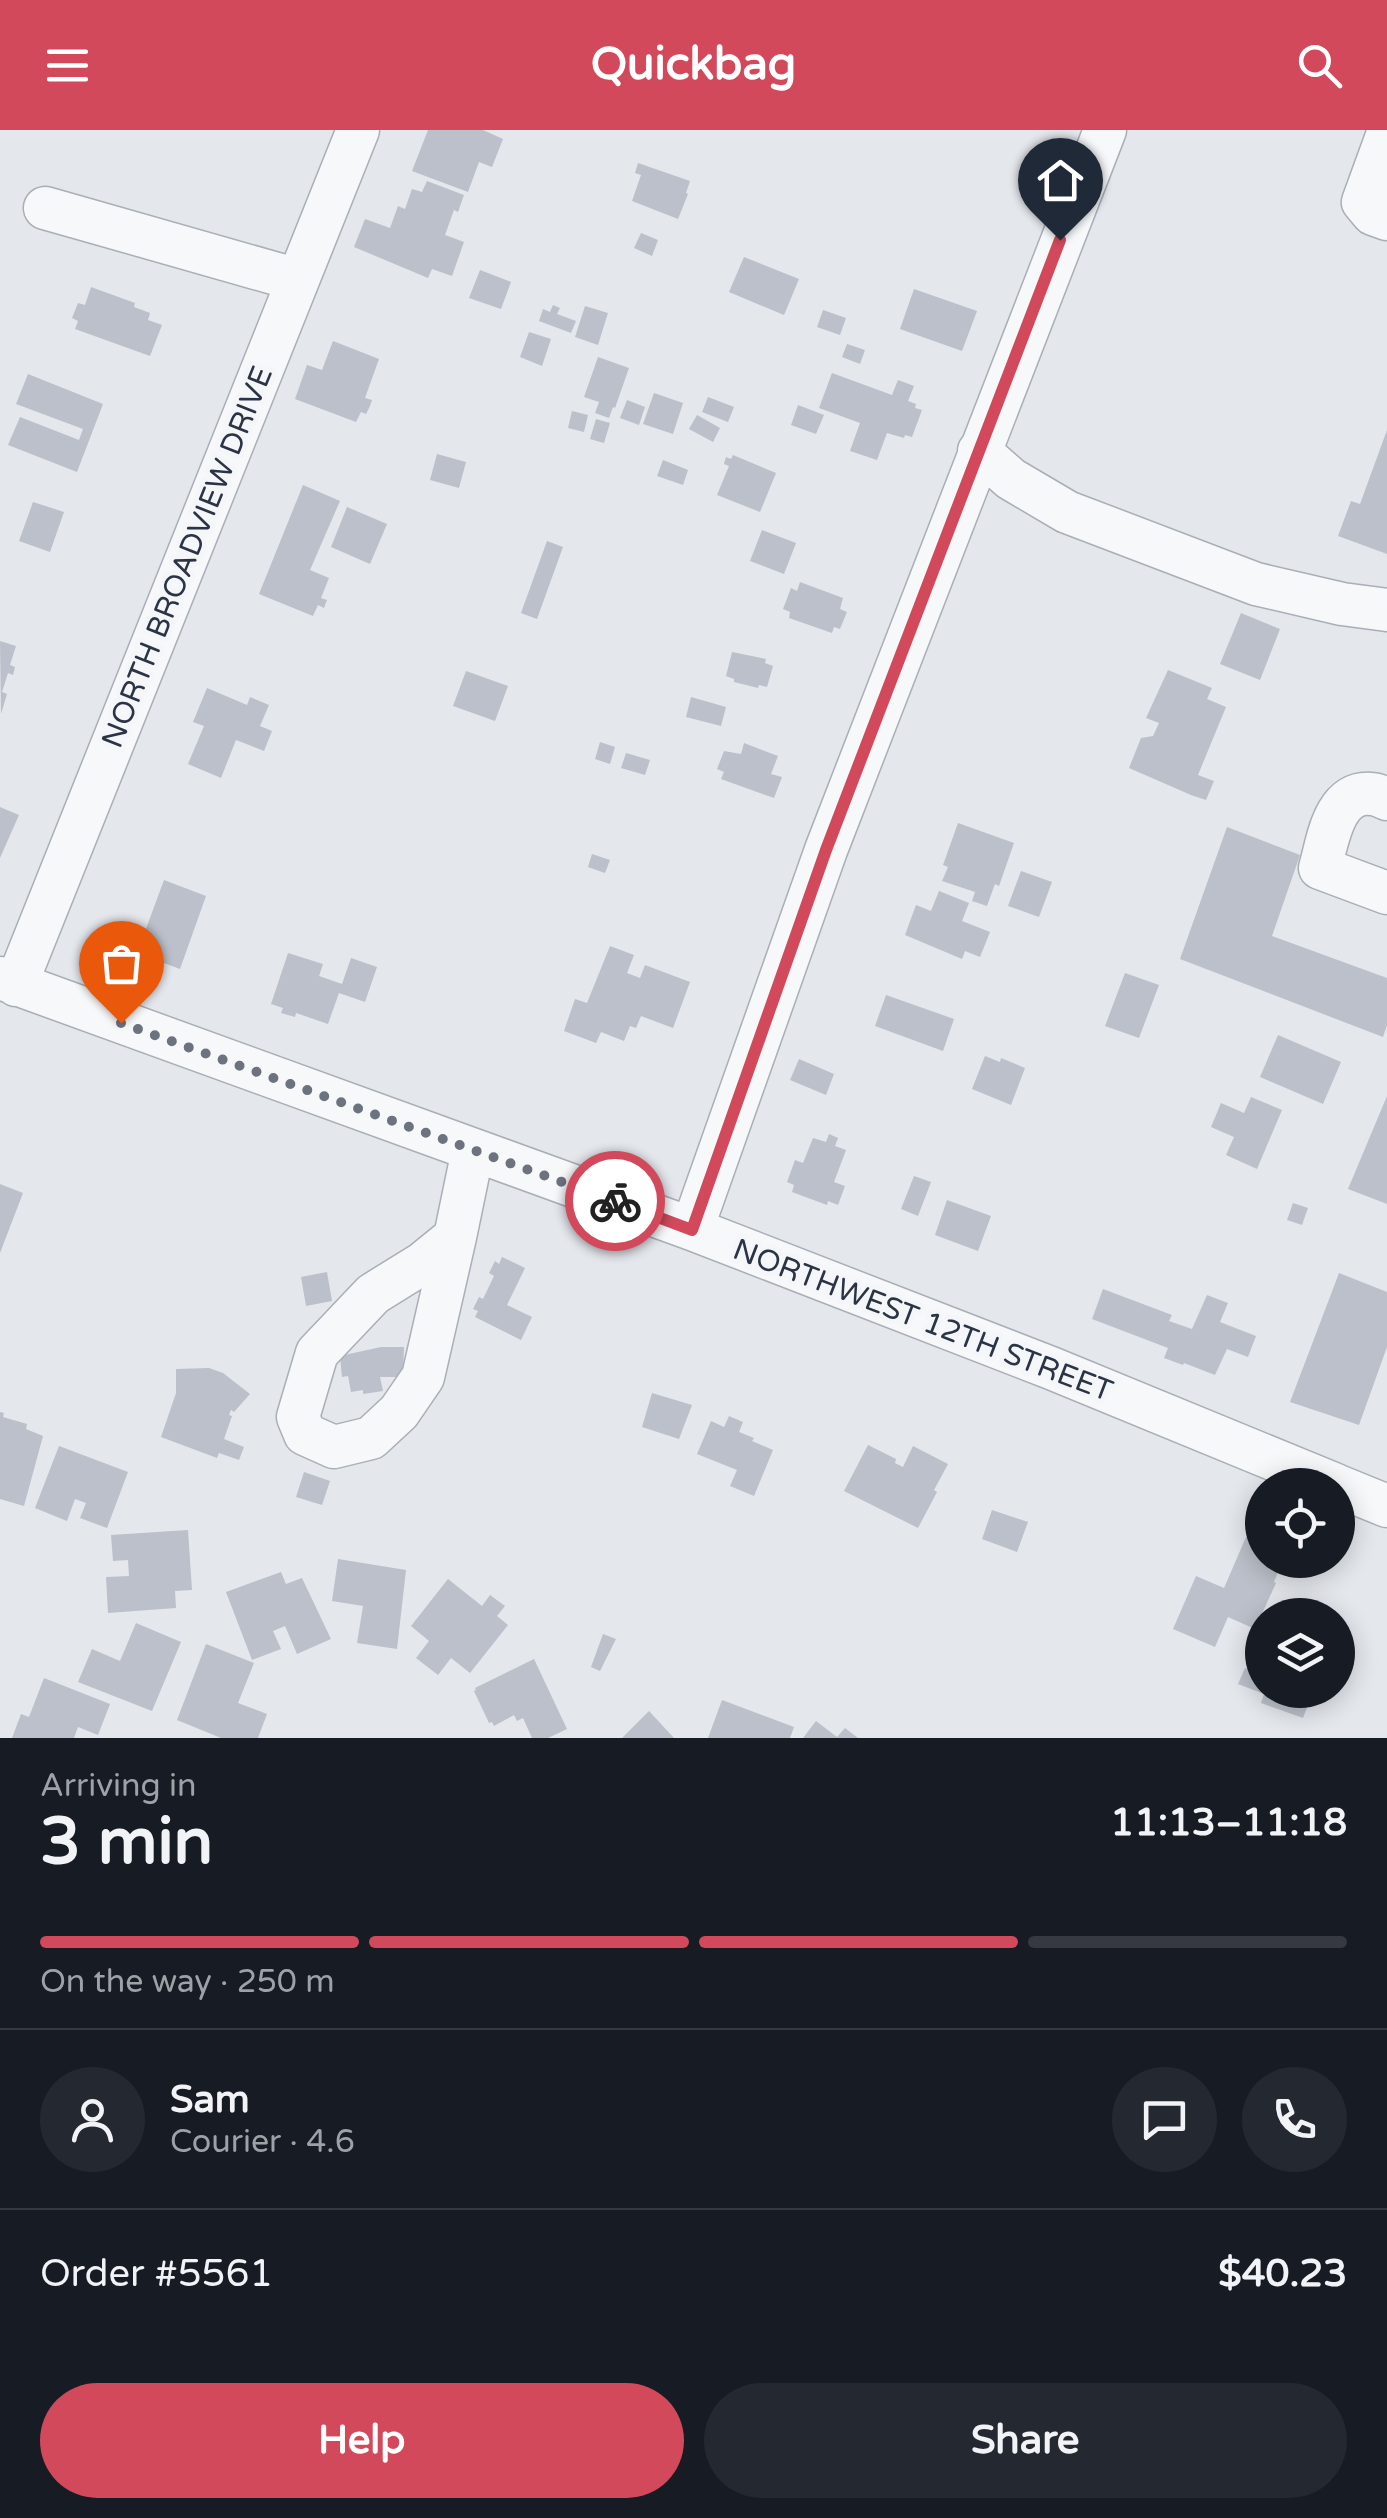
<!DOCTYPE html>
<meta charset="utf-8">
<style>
:root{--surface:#171b24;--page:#242831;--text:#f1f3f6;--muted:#9ea1a6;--line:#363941;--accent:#d1495b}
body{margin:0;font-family:"Varela Round",sans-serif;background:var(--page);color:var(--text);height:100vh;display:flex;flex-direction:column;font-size:38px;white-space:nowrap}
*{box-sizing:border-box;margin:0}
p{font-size:32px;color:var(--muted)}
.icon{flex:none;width:55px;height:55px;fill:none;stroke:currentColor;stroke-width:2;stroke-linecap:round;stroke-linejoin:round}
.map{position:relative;height:1608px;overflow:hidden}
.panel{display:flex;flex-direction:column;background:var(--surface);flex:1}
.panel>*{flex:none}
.tools{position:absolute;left:1245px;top:1338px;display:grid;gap:20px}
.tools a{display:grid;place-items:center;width:110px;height:110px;border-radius:50%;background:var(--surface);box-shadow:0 5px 25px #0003;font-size:50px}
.pin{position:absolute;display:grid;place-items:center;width:85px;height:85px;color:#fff;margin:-102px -42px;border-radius:50% 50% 50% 0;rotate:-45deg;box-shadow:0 0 10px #0007}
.pin .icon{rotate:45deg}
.courier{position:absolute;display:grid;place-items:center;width:100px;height:100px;margin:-50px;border:8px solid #d1495b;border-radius:50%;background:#fff;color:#222;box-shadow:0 2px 12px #0007}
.summary em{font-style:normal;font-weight:700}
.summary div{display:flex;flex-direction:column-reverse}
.summary{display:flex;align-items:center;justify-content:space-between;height:170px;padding:0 40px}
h1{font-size:65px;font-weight:700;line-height:75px}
.bar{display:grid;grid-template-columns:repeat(4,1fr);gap:15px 10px;align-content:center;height:120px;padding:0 40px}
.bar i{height:12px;border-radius:8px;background:var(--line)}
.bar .current{background:var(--accent)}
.bar p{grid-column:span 4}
.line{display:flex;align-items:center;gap:25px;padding:0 40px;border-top:2px solid var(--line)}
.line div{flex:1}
.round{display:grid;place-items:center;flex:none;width:105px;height:105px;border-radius:52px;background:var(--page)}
.cta{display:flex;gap:20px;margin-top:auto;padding:20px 40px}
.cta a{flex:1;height:115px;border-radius:60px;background:var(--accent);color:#fff;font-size:40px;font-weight:700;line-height:115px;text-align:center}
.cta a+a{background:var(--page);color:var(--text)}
header{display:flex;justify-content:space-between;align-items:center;height:130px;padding:0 40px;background:var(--accent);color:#fff;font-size:45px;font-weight:700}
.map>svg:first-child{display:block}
.building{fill:#bbc0ca}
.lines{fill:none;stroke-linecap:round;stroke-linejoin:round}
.minor-casing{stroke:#a9aeb7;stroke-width:45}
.minor{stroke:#f7f8fa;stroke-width:42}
.done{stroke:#6c737f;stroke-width:10;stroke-dasharray:0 18}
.route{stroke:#d1495b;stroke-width:12}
.labels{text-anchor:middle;stroke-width:10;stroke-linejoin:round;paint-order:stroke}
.street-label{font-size:30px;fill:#2b3445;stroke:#f4f6f9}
</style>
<header><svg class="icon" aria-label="menu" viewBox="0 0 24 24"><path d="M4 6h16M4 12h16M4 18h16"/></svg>Quickbag<svg class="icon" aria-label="search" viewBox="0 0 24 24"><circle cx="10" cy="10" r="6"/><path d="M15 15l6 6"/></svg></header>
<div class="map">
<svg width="1387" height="1608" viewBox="0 0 1387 1608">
<rect width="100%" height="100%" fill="#e4e7ec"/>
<path class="building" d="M428,0H483L503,9L492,37L479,32L468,62L412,41Z
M638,33L690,51L686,63L688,64L678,89L632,71L641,45L635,43Z
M427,51L464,65L458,82L454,80L445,105L464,112L452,146L432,139L428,148L354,117L365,89L390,98L398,76L405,79L412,59L422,62Z
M641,103L658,110L652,126L634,118Z
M744,127L799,149L784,185L729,162Z
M480,140L511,152L501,179L469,168Z
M91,157L135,173L134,177L150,183L148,190L162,195L150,226L75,199L78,191L72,188L78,173L85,175Z
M914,159L977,181L962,221L900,199Z
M553,175L560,178L557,184L576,191L571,203L539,191L543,179L550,182Z
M585,176L608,183L598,215L575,207Z
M823,180L846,188L840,205L817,197Z
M529,202L551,209L542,236L520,227Z
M333,211L379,229L365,268L372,270L370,276L366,284L361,282L356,292L295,269L307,235L322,240Z
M847,214L865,220L860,234L842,227Z
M598,227L629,238L615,278L613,277L609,288L595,283L599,272L584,267Z
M832,243L892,265L898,250L914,256L908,271L916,274L915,278L922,280L912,307L905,305L904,308L887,303L877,330L850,321L860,293L819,278Z
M28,244L103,274L77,342L8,315L20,287L79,310L83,299L16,274Z
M654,263L683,273L673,304L643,294Z
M708,267L734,277L728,292L702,282Z
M627,270L645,277L639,295L620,288Z
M798,275L824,285L816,304L791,295Z
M572,281L588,285L584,302L568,298Z
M697,285L720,298L713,312L689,299Z
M596,289L610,293L604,313L590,309Z
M1387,300V424L1338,406L1351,371L1360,374Z
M437,324L466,332L459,358L430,350Z
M733,325L776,343L760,382L717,365L729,336L724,334L726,327L731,329Z
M663,330L688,340L683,355L657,346Z
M303,355L340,371L310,440L329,448L321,468L327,470L324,478L318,475L313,486L259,464Z
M33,372L64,382L50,422L19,411Z
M347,377L387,394L370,434L331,417Z
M762,400L796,413L784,444L750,431Z
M547,411L563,417L537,489L521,483Z
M800,452L843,468L840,479L847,482L840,499L834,497L832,503L789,488L790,482L783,479L791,458L797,461Z
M1241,483L1280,499L1260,550L1220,534Z
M0,511L16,516L10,535L15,537L13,545L8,543L2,562L7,564L1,584Z
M732,522L766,529L765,533L773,536L767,557L759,555L758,558L734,552V549L726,546Z
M1168,540L1212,558L1207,569L1226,577L1198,645L1214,651L1206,670L1191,665L1129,638L1141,608L1153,606L1159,593L1146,588Z
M466,541L508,556L495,591L453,576Z
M207,558L247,575L250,567L269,575L260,596L272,601L264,621L236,610L221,648L188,634L204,596L193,592Z
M691,567L726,577L721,596L686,587Z
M600,612L615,617L610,634L595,629Z
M744,613L778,626L771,644L782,647L774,668L721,649L724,642L717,639L724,621L741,624Z
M626,623L650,630L645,645L621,638Z
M0,677L19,685L0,728Z
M958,693L1014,713L999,756L995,754L987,776L972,771L975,762L942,751L948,737L943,735Z
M1227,697L1300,725L1272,806L1387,848V895L1383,907L1180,829Z
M592,724L610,730L605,743L588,737Z
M1021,741L1052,752L1039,787L1008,776Z
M164,750L206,766L180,839L137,823Z
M939,761L969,773L962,791L990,802L980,827L965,821L962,829L905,805L916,775L931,781Z
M610,816L634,825L627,843L640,848L645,835L690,852L673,898L641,886L636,898L630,896L624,911L601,902L596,913L564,901L575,869L587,873Z
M288,823L323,834L319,846L342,854L351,828L377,837L365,872L339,863L328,894L296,883L295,887L281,883L283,878L271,874Z
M1125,843L1159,855L1139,908L1105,896Z
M886,865L954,889L943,921L875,896Z
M1278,905L1341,932L1323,974L1260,947Z
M985,926L1000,932L1001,928L1025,938L1011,975L972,959Z
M799,929L834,944L826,965L790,950Z
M1387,966V1074L1348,1059Z
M1251,967L1282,980L1257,1039L1226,1025L1234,1007L1211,997L1221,973L1244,983Z
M829,1004L838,1008L835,1016L846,1020L834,1052L845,1056L838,1075L828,1071L827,1075L792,1062L794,1055L787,1052L795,1030L803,1033L813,1008L826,1012Z
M914,1046L931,1052L918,1086L901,1079Z
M0,1054L23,1063L0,1123Z
M947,1070L991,1086L978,1121L935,1105Z
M1293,1073L1308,1078L1302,1095L1287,1090Z
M502,1127L525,1138L507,1175L532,1187L521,1210L475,1187L478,1181L473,1179L479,1167L483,1169L494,1146L489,1143L495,1131L499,1134Z
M327,1142L332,1171L306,1176L301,1147Z
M1339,1143L1387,1162V1217L1359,1295L1290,1272Z
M1103,1159L1172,1185L1169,1191L1192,1199L1207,1165L1228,1173L1220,1192L1256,1206L1248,1227L1227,1219L1215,1245L1184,1233L1183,1235L1164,1228L1168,1218L1092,1189Z
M381,1217H404L403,1247H380L383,1261L363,1264V1260L351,1262L348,1246L342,1247L340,1226Z
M209,1238L223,1243L250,1264L234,1282L231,1280L229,1285L232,1286L224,1309L244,1317L239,1330L219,1323L217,1328L161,1307L176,1263V1239Z
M652,1263L692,1275L679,1309L642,1297Z
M0,1282L4,1283L3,1287L27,1294L26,1299L43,1306L24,1376L0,1369Z
M729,1286L743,1292L739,1302L754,1308L752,1311L773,1320L754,1366L730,1356L737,1340L697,1324L711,1291L724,1297Z
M868,1315L896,1329L895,1333L903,1337L913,1316L948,1334L934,1360L937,1362L918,1398L844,1361Z
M59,1316L128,1342L107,1398L80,1388L86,1373L75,1369L67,1391L35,1378Z
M304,1342L330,1351L322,1375L296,1367Z
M992,1380L1028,1392L1017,1422L982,1409Z
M188,1400L192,1460L175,1461L176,1478L108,1483L106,1447L129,1446L128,1430L113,1431L111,1405Z
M1246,1407L1262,1414V1430H1283L1274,1452L1276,1453L1255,1499L1228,1487L1215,1517L1173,1499L1196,1446L1224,1458Z
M338,1429L406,1440L397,1519L357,1513L363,1476L332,1471Z
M281,1442L286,1454L302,1448L331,1509L297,1524L285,1496L273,1501L281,1519L252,1530L226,1462Z
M448,1449L482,1476L490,1465L505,1476L497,1486L508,1495L470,1543L451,1528L438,1545L416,1528L429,1511L411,1496Z
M136,1493L181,1512L152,1581L78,1552L92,1519L120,1531Z
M603,1504L616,1509L600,1541L591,1537Z
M206,1514L254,1533L238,1573L267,1584L258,1608H221L177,1590Z
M534,1529L567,1599L548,1608H532L523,1588L517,1591L514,1585L494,1596L492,1592L489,1593L474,1561L476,1560L475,1558Z
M1245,1538L1262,1544V1560H1306L1313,1562L1303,1588L1261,1573L1264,1564L1238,1554Z
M44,1548L110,1574L98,1605L78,1597L74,1608H12L21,1584L29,1587Z
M722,1570L794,1597L790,1608H708Z
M649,1581L674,1608H622Z
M816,1591L837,1607L845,1598L858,1608H803Z"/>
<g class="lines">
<defs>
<path id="minor" d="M1387,6L1363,72L1373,84L1387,89
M45,78L298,150
M979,321L1011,349L1067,382L1256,454L1342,474L1387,480
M1387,669C1382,667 1377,664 1371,664C1333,661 1328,711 1320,738L1387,763
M0,848L692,1099L1051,1238L1336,1355
M16,855L358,0
M692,1099L826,720L1105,0
M455,1107L423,1247L399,1282L371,1308L334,1317L305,1304L298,1287L317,1223L373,1164L423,1133L455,1107L473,1020
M1338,1356L1387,1376"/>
</defs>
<use href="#minor" class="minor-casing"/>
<use href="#minor" class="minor"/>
</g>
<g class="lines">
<path class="done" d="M121,893L615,1071"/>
<path class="route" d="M615,1071L692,1100L826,720L1060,110"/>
</g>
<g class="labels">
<g class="street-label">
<text transform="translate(187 427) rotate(-68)" y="10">NORTH BROADVIEW DRIVE</text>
<text transform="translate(923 1190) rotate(21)" y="10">NORTHWEST 12TH STREET</text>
</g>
</g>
</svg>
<div class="tools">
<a><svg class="icon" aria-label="locate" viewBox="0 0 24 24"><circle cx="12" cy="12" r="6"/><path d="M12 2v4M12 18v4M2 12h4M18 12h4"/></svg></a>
<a><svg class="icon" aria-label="layers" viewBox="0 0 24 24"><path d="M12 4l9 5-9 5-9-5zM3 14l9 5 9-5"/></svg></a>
</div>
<div class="pin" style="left:121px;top:893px;background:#ea580c"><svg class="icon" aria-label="bag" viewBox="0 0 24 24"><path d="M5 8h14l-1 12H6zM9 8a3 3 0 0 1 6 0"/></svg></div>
<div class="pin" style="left:1060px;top:110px;background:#1f2937"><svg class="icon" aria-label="home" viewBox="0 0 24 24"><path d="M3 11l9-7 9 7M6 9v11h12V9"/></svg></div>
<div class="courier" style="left:615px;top:1071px"><svg class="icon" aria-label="bike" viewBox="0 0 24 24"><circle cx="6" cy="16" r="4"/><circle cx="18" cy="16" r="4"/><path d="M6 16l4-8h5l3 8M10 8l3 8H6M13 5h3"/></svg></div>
</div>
<section class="panel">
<div class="summary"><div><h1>3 min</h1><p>Arriving in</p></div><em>11:13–11:18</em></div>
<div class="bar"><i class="current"></i><i class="current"></i><i class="current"></i><i></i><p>On the way · 250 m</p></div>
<div class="line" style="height:180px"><a class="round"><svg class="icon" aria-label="person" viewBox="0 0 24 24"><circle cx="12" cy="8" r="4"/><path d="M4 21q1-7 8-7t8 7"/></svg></a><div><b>Sam</b><p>Courier · 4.6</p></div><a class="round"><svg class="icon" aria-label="chat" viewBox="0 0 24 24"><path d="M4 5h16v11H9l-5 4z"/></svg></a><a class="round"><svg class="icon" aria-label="phone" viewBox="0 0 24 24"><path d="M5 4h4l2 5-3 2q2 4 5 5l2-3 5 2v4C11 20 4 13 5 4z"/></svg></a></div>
<div class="line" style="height:130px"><div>Order #5561</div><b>$40.23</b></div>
<div class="cta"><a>Help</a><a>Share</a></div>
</section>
